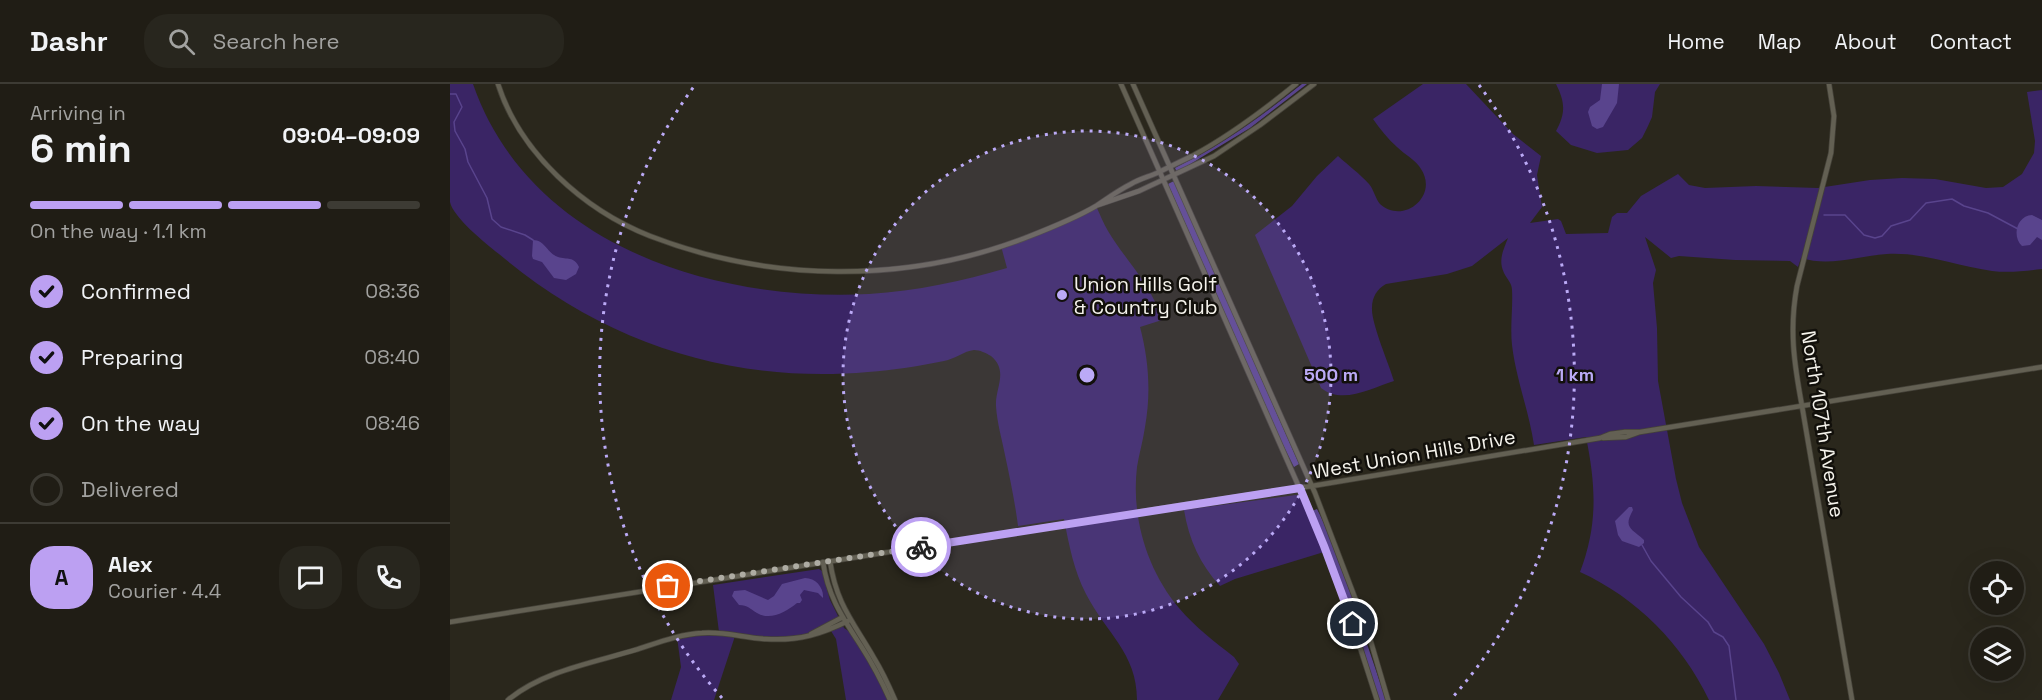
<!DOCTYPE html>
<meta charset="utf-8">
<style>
:root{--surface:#201d15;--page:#28261e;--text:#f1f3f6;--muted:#a2a2a0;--line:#3d3b34;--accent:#bca0f2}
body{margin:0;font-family:"Space Grotesk",sans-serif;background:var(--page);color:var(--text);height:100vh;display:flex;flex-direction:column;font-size:22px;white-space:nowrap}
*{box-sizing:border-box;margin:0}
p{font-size:20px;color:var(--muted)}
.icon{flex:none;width:33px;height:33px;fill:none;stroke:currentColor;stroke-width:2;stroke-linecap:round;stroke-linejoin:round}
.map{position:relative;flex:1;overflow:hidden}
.panel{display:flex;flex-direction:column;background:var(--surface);width:450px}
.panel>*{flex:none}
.fabs{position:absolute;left:1520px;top:477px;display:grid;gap:12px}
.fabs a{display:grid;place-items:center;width:54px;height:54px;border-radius:50%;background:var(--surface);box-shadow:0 6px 24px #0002,0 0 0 2px var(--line);font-size:30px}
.pin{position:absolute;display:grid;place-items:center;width:51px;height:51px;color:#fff;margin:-26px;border:3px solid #fff;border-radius:50%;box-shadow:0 2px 6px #0007}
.courier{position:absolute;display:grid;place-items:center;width:60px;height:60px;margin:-30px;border:4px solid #bca0f2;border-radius:50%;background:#fff;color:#222;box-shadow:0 2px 8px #0007}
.headline em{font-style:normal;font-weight:800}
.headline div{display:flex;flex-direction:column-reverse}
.headline{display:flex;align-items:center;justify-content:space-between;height:102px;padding:0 30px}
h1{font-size:39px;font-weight:800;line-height:45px}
.bar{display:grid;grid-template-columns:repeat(4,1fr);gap:9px 6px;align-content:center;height:72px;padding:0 30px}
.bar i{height:8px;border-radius:4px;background:var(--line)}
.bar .current{background:var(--accent)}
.bar p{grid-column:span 4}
.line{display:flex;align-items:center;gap:15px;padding:0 30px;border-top:2px solid var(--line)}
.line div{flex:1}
.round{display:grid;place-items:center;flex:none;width:63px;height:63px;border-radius:24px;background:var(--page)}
ol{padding:0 30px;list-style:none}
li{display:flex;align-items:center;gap:18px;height:66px}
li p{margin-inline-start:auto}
li .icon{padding:6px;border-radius:50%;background:var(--accent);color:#111;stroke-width:4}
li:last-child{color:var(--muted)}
li i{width:33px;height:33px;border:3px solid var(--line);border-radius:50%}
header{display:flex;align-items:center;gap:36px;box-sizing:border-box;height:84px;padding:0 30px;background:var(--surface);border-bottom:2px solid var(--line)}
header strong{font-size:28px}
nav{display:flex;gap:33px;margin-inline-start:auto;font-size:21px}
.search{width:420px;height:54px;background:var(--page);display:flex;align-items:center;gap:15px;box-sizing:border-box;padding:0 21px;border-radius:24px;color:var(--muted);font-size:22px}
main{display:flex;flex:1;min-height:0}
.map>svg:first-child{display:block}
.green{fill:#3a2565}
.water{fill:#59448d}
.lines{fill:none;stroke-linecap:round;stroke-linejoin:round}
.stream{stroke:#59448d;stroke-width:1.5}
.tertiary-casing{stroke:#454239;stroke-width:6}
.secondary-casing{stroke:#454239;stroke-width:6}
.tertiary{stroke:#636053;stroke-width:4.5}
.secondary{stroke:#636053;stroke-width:4.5}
.done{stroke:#aeaca3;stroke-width:6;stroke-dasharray:0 10.8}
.route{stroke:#bca0f2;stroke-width:8}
.ring{fill:none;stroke:#bbaaf6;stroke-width:3;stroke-dasharray:3 6}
.poi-dot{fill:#bbaaf6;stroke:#12100b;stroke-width:2}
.labels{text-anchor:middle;stroke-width:5;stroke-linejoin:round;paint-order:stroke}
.poi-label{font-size:20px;fill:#f5f3ec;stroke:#12100b;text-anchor:start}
.street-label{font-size:20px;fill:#f5f3ec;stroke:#12100b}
.centre{fill:#bbaaf6;stroke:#12100b;stroke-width:3}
.ring-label{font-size:18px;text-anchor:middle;font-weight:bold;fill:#bbaaf6;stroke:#12100b;stroke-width:5;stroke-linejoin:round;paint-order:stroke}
</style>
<header>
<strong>Dashr</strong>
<div class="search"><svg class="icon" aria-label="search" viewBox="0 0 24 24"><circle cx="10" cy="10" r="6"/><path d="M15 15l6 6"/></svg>Search here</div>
<nav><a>Home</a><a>Map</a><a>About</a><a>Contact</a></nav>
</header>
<main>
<section class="panel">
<div class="headline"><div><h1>6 min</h1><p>Arriving in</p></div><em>09:04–09:09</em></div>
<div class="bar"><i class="current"></i><i class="current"></i><i class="current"></i><i></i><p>On the way · 1.1 km</p></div>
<ol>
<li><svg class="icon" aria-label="check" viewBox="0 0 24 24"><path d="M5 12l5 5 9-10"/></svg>Confirmed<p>08:36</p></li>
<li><svg class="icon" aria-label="check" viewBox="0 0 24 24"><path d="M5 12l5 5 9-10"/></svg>Preparing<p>08:40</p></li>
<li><svg class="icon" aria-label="check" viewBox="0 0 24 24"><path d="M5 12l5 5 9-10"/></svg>On the way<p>08:46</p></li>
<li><i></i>Delivered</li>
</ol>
<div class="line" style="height:108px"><b class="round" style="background:var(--accent);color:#111">A</b><div><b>Alex</b><p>Courier · 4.4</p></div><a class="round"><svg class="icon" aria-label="chat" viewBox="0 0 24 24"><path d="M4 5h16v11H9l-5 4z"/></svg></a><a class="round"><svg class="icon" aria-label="phone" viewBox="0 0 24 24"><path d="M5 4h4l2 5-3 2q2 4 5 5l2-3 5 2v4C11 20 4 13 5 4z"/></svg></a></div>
</section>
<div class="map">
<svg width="1592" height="616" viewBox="0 0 1592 616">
<rect width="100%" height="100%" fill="#2a271c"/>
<path class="green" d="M0,0H23C79,161 263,218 419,210C467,207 512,197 557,184L551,162L576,154L646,122C650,130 653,139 658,147C676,177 702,201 712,236L690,243C699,277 701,309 695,343C693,357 689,370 687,383C681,433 697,486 729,524C745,543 765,558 784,573L789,580L768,616H687C687,569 656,549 636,510C624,487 619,461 614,435L568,442C565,418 560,395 555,371C552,355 547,339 546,322C545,304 559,287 541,272C536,269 530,266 524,266C514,267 505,275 494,277C470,282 443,286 418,288C281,300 154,259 49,170C36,160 3,133 0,118C0,108 0,96 0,86C0,57 0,29 0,0Z
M973,0H1016L1063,50L1091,72L1087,91L1092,123L1080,139L1108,135L1111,137L1116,150L1158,149L1162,133L1167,129H1177L1191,112L1228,90L1239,101L1255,104L1306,102L1368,104L1420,96L1452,94L1485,95L1536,104L1553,103L1572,90L1584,69L1585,57L1577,8L1592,6V185C1575,187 1559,189 1542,187C1507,182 1473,168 1437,170C1408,172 1380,183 1351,174L1348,183L1340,177L1285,176L1229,172L1221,174L1195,153L1206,186L1203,199L1207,244L1208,297L1226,395L1232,419L1249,463L1314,560L1329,589L1340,616H1259C1232,560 1187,514 1130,488C1148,441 1146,402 1136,353L1084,361C1079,327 1066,295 1062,261C1060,243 1063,224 1062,206C1062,199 1057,195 1054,189C1048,176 1053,167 1058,154L1022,182L997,190L936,200C927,205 922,213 922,224C921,239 939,280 944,297C921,304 893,321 871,304L805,151L842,122L867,92L888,72C898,81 910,90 919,100C924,106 925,114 930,120C953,141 989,112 971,85C966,76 954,70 947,63C938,55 930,45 923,35Z
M1106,0H1210L1205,8L1202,33L1198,42L1192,54L1178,66L1147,69L1121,61L1106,47C1116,29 1115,18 1106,0Z
M846,411L850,412L852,415L874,468L785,495L770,502C750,480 739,456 734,426Z
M369,485L372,487L380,516L394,544L406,552L420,572L443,616H396L386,555L381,547C349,559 319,557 285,552L264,616H221L231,583L227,553L269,548L263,501Z"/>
<path class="water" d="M852,0H857L800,44L727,88L725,84C772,61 812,32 852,0Z
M1152,0H1169L1167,19L1153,43L1147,45L1142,42L1138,28L1140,23L1150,16Z
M724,97L849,380L844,383L832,359L718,100Z
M1582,131L1592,136V156L1587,153L1580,161L1572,162C1562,153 1566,132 1582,131Z
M83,156C95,156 97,169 108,173C117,176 124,172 129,183L126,190L116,196L104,194L92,178L83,175L82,172Z
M1179,423H1182L1183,426C1173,444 1181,444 1194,456V459L1189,463L1172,457L1168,451L1165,437Z
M867,425L880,451L914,545L909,547L862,427Z
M355,494C366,494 374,504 373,514L368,509L354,506L350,511L352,516L350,519H347C336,528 320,537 307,529C300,525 298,521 289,521L282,512L284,507L295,506L318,516L324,512L332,500Z
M915,554L936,616H928L910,555Z"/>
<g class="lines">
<path class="stream" d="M0,10H6L12,23L4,38L5,47L15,65L18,78L37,114L42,135L51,143L75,151L83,156
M1374,131H1395L1414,151L1425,154L1432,152L1441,142L1460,136L1476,119L1502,115L1514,122L1538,129L1568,145
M1192,461L1201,477L1231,513L1258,538L1264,548L1273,553L1279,562L1286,616"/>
<defs>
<path id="tertiary" d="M48,0C70,69 134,126 200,152C319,198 455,200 575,154C598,145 624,135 646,122C658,114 669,106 681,100C689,95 698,93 707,89C719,83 732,77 744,71C781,51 814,26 846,0
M648,121L689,107L764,72L810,41L864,0
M1352,322C1344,279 1339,245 1347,202L1381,69L1384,32L1379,0
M380,477C386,520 404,539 424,574C432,587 439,602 445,616
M373,478C378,513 393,534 411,562C422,579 432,598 440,616
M361,550L393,533
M58,616C93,587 142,579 185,566C207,559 230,550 252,549C274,547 295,554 316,555C349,557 372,550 400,536"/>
<path id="secondary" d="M671,0L871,453L899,529L927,616
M683,0L865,409L918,548L938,616
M1352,322L1402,616
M1153,354L1176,353L1190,348L1592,283
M0,538L740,420L862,402L1150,354L1160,350L1175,348H1190"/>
</defs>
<use href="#tertiary" class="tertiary-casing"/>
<use href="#secondary" class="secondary-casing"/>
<use href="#tertiary" class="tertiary"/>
<use href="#secondary" class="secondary"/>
</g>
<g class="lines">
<path class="done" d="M218,502L471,463"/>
<path class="route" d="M471,463L850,404L874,462L903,540"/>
</g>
<circle cx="637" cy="291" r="244" fill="#bbaaf6" fill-opacity=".12"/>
<g class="ring">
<circle cx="637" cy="291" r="244"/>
<path d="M272 614A488 488 0 0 1 245 1M1029 1A488 488 0 0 1 1002 614"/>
</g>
<circle class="poi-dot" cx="612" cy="211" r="6"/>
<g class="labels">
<g class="poi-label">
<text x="624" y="207">Union Hills Golf<tspan x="624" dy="23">&amp; Country Club</tspan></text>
</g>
<g class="street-label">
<text transform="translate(1373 340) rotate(81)" y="7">North 107th Avenue</text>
<text transform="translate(964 370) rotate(-10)" y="7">West Union Hills Drive</text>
</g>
</g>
<circle cx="637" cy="291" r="9" class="centre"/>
<g class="ring-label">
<text x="881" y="297">500 m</text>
<text x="1125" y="297">1 km</text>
</g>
</svg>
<div class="fabs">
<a><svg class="icon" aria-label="locate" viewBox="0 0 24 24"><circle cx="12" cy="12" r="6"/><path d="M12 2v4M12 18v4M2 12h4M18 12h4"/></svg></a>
<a><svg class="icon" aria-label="layers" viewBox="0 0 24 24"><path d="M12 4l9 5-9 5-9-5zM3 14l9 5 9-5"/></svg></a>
</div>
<div class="pin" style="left:218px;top:502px;background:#ea580c"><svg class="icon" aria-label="bag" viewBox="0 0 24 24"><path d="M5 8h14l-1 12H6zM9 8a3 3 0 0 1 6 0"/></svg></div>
<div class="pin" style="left:903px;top:540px;background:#1f2937"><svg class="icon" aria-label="home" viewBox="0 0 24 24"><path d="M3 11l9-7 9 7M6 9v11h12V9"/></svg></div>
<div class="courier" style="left:471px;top:463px"><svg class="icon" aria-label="bike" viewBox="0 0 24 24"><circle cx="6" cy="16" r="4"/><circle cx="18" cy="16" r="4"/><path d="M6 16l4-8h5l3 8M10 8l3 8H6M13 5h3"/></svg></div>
</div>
</main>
